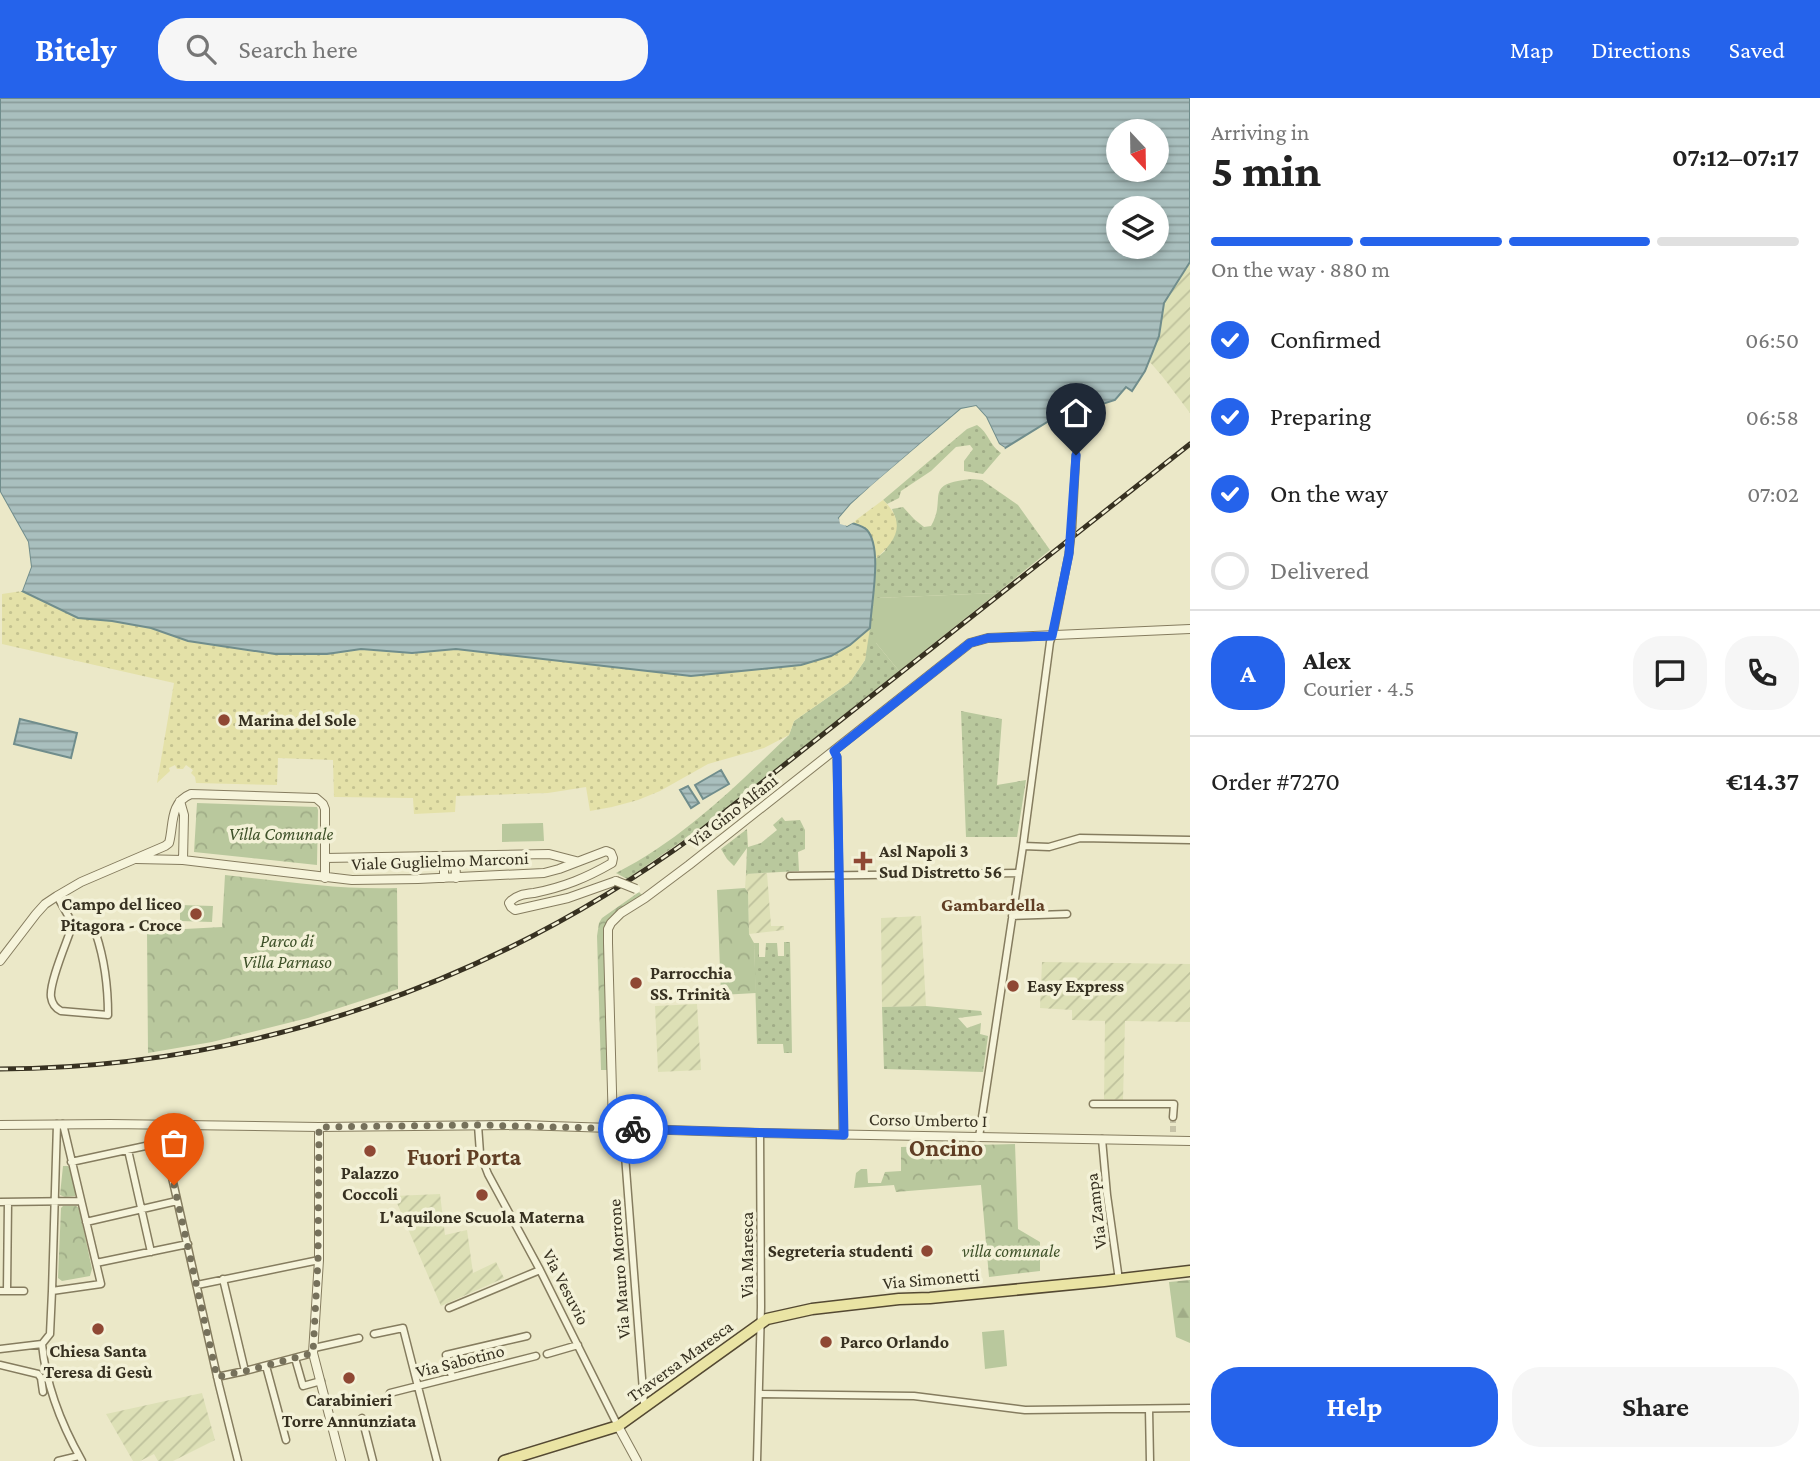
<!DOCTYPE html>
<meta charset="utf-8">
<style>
:root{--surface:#fff;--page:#f6f6f6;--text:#222;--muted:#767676;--line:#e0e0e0;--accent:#2563eb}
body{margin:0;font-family:"Crimson Pro",serif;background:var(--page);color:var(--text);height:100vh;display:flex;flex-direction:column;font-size:26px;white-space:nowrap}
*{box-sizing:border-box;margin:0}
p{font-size:23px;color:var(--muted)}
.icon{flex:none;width:38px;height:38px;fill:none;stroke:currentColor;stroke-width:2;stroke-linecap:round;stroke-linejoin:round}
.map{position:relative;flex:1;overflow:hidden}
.drawer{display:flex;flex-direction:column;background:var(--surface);width:630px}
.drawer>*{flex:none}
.needle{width:46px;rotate:158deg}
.fabs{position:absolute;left:1106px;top:21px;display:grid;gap:14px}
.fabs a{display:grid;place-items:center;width:63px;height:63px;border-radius:50%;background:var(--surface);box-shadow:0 4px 10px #0003;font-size:35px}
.pin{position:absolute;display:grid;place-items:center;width:60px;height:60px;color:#fff;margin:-72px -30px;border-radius:50% 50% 50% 0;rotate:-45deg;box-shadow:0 0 7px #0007}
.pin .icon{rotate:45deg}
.courier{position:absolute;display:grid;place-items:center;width:70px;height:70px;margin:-35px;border:5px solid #2563eb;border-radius:50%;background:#fff;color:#222;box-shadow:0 2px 9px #0007}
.overview em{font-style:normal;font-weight:700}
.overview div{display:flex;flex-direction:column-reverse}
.overview{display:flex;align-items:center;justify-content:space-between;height:119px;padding:0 21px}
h1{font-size:46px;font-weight:700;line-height:52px}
.bar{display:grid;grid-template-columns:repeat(4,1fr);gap:10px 7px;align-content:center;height:84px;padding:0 21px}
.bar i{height:9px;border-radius:5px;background:var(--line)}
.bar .active{background:var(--accent)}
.bar p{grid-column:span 4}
.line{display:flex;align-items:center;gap:18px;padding:0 21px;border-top:2px solid var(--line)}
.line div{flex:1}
.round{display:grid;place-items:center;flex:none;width:74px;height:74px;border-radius:28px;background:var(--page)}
ol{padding:0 21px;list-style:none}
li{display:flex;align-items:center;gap:21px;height:77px}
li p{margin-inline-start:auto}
li .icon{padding:7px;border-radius:50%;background:var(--accent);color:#fff;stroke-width:4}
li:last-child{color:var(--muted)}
li i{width:38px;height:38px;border:4px solid var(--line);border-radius:50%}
.button{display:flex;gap:14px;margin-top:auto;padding:14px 21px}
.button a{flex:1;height:80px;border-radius:28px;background:var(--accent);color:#fff;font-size:28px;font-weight:700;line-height:80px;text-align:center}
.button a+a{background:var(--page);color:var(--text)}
header{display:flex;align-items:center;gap:42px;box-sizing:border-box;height:98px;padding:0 35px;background:var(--accent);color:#fff}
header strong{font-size:33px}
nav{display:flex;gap:38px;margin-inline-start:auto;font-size:24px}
.search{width:490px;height:63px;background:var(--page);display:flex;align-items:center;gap:18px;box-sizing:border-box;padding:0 24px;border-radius:28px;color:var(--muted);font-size:26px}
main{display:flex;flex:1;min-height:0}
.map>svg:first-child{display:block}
.farmland{fill:url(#farmland-furrows)}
.grass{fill:url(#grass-dots)}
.forest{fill:url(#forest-firs)}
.sand{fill:url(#sand-dots)}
.park{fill:url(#park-crowns)}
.garden{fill:#b9c89d}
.water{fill:url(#water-rules);stroke:#708d8c;stroke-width:2;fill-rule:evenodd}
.pier{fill:#ebe8c8}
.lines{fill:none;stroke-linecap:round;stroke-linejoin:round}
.minor-tunnel{stroke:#c7c3a7;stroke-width:6;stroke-dasharray:6 3;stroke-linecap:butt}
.minor-casing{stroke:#857c5f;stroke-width:9}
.tertiary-casing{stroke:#857c5f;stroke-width:10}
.primary-casing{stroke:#544932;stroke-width:13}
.minor{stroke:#f6f4db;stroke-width:6}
.tertiary{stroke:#f6f4db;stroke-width:8}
.primary{stroke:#eae4a4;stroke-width:10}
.rail-casing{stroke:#373121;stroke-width:5}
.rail{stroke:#f3f1d7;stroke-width:2.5;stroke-dasharray:8;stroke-linecap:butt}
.minor-bridge-casing{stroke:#857c5f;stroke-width:9;stroke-linecap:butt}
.tertiary-bridge-casing{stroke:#857c5f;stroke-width:10;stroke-linecap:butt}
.minor-bridge{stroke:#f6f4db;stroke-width:6}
.tertiary-bridge{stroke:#f6f4db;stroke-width:8}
.done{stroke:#76715b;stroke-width:7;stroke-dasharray:0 12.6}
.route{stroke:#2563eb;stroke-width:9}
.poi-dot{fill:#8f4834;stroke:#f3f1d7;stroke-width:2.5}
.labels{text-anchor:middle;stroke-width:7;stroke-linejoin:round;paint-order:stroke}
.poi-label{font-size:18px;font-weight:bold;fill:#373121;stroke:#f3f1d7;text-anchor:start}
.street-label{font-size:18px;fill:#373121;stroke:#f3f1d7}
.park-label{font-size:18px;font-style:italic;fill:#3e5129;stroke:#f3f1d7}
.neighbourhood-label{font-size:19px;font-weight:bold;fill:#603e24;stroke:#f3f1d7}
.district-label{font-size:24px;font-weight:bold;fill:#603e24;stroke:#f3f1d7}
</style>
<header>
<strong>Bitely</strong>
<div class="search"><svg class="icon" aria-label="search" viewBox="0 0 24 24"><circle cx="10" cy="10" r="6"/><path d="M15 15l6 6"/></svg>Search here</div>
<nav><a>Map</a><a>Directions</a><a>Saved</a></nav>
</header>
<main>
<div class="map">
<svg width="1190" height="1363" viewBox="0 0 1190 1363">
<defs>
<pattern id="farmland-furrows" width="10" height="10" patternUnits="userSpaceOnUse" patternTransform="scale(1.75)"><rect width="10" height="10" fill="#dde0b6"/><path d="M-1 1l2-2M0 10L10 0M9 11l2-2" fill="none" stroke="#bec19c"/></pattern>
<pattern id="grass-dots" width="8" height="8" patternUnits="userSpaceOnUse" patternTransform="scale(1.75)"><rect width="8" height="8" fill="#b9c89d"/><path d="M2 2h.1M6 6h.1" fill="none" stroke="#a0ac87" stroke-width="1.8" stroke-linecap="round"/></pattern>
<pattern id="forest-firs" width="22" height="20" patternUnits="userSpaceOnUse" patternTransform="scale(1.75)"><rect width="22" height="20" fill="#b9c89d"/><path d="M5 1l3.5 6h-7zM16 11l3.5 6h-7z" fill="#a0ac87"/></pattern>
<pattern id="sand-dots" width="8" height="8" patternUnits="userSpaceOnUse" patternTransform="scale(1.75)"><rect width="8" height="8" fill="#e4e1a8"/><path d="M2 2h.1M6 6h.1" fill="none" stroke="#c4c290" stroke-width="1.8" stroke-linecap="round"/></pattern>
<pattern id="park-crowns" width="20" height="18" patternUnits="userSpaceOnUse" patternTransform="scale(1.75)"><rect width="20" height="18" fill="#b9c89d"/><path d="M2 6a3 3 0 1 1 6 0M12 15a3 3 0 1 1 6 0" fill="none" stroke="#a0ac87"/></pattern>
<pattern id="water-rules" width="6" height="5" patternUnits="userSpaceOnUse" patternTransform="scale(1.75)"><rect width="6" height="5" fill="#a9bfbe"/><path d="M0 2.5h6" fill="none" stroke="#8a9c9a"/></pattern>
</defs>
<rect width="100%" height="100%" fill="#ebe8c8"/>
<path class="farmland" d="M1190,164V315L1162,278L1149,263L1159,238L1164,205Z
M767,775L771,828H784V832L749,836L748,794L745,790L746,776Z
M921,818L926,908L882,909L881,820Z
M1042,864L1190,866V924L1125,923L1123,1002L1104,1001L1105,923L1072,922V912L1040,910Z
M697,906L701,972L658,974L655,908Z
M440,1096L445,1137L467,1132L473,1175L496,1164L504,1180L441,1208L394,1098Z
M202,1295L215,1342L173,1363H158L154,1356L140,1363H133L106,1316Z"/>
<path class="grass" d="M977,327C988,334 990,348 1001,355L983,376L964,373V363L973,351L970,347L956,349L931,373L901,393L899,400L887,406L883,402L967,331Z
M972,381L982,382L1018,407L1050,452L997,495L876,500V545L899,573L708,725L627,781L616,775C683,741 736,688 789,637L794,623L850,584L865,562L871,506L875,488L874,462L885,453L896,422L892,411L903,409L914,421L924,429L931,428C948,399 921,386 972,381Z
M961,613L1002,621L997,687L1026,682L1017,739H966Z
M782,719L785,723L800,722L805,732V751L798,754L799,773L746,776L747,750L734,768L727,761L721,751L747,731L748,749L761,745L777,732L773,727Z
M784,844H790L792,955H784L783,946H757L754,845H759V859H765L766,845H777L778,858H784Z
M926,908L981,913L982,917L958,920L967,930L981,925L980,936L988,938L983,974L884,971L882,909Z"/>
<path class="forest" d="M1190,1182V1245L1176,1239L1169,1184Z"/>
<path class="sand" d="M883,402C907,425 897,443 874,462C873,444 871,431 852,425Z
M22,493L78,520L112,523L151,530L188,543L275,556H327L361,551L412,555L456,551L691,578L801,567L831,558L850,547L870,530L865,562L850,584L794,623L789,637L764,650L708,666L660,693L638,702L612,709L590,713L586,689L548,695L456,698L455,714L414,716L413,700L334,699L333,662L278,660L277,687L196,685L195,679L191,675L193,672L186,667L183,671H177L175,667L169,670L170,673L157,685L174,585L2,546V496Z"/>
<path class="park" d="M197,705L317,709L318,712L317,767L194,754Z
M225,777C282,783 340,792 397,790L398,891L308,920L212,944L148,955L147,833L222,829Z
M745,790L748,794L749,836L754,845L756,895L721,897L717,792Z
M639,794L645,800L611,825L612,972H601L597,838L599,825L602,820Z
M1015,1046L1018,1131L1040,1144V1173L989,1179L981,1087L896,1094L894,1087L854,1090L856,1075L861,1071H867L868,1085H881L885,1074L901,1073V1049Z
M63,1068H68L70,1070L76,1094L75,1098L65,1099L60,1097Z
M63,1108H76L79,1110L92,1171L90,1178L62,1183L58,1180L61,1110Z"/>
<path class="garden" d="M997,495L899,573L876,545V500Z
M543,725L544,743L502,744V726Z
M180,807L213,808L212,824L180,823Z
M1004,1232L1007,1268L985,1271L982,1234Z"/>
<path class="water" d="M0,0H1190V164L1164,205L1159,238L1145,273L1132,293L1126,289L1115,302L1049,323L1005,350L999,346L986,319L976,308L961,311L851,406L839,420L847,428L852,425C858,427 863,428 867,432C883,450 871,506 870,530L850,547L831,558L801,567L691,578L456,551L412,555L361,551L327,556H275L188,543L151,530L112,523L78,520L22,493L31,469L28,444L0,394ZM1118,33H1157V72H1118ZM1118,110H1157V149H1118Z
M20,621L77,635L71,660L14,646Z
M721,672L729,686L703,701L695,687Z
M688,688L699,705L691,710L680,692Z"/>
<path class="pier" d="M976,308L986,319L999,346L1005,350L1003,353L996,348L983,321L975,312L962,315L875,389L853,409L842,421L847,424L852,422L856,423L847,428L840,426L839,420L851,406L873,386L961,311Z
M0,394L28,444L31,469L22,493L19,494L27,468L25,445L0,401Z"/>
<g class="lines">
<path class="minor-tunnel" d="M1173,1034V1019"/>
<defs>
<path id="minor" d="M1072,429L1076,357
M834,653L837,659L843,1037
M1023,748L1049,749L1080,740L1190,742
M790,778L1019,775
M57,798L70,821L71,831C66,846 49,885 51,899C52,906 55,910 61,913L108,917C108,888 105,863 96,836
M1012,818L1067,816
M1093,1006H1174L1173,1019
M57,1026L52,1193L101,1186L63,1026
M478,1027L480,1055L488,1076L540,1172L618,1328
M162,1028L164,1044L219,1287L238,1363
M623,1031L644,1306L646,1309
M979,1039L1023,748L1050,544L1054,532L1069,455
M1102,1041L1107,1097L1119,1182
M128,1052L151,1154
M71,1064L164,1044
M0,1104L81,1103
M86,1124L177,1103
M96,1165L188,1146
M223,1181L245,1273
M197,1187L319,1162
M0,1193H24
M7,1193L8,1104
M449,1210L540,1172
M374,1236L403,1230L437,1363
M42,1246C46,1289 61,1326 82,1363
M42,1246L50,1236L52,1193
M314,1250L359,1240
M0,1251L42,1246
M547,1256L578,1247
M295,1260L303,1288L321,1283
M0,1267L38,1276L41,1280L43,1294
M266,1268L286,1342
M217,1279L245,1273L313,1255
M452,1279L446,1257L527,1238
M390,1295L536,1258
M759,1296L914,1298L1025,1312L1190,1310
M1149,1311L1150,1363
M362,1320L373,1363
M58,1363L79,1358
M757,1363L761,1209L760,1035"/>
<path id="tertiary" d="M180,703L184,717L183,762
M444,758V780
M455,758L456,780
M325,760L549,756L576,763
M136,761L183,762L352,782L418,781L544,775L559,771L606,753L611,755L613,760L612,765C586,780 564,789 534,795C525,796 515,797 509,805L511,809L515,812L568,800L616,783
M0,863L36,816L45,806L57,798L81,784L165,748L169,745C174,727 169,705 191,696L316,700L323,706L325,711V780
M0,1027L110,1026L319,1029L521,1027L760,1035L1190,1043
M319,1029V1162L313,1255L341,1363
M613,1030L608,845V831L611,825L621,815L645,800L689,767L970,545L988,540L1190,531
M618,1328L637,1363"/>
<path id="primary" d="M504,1363L618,1328L767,1221L812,1211L899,1201L930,1200L1104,1183L1190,1173"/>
</defs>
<use href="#minor" class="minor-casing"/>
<use href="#tertiary" class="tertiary-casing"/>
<use href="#primary" class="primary-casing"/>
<use href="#minor" class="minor"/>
<use href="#tertiary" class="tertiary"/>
<use href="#primary" class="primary"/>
<defs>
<path id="rail" d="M0,971C253,970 495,884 698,735L1190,346"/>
</defs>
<use href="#rail" class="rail-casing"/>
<use href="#rail" class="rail"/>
<defs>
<path id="minor-bridge" d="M1069,455L1072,429"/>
<path id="tertiary-bridge" d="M616,783L636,791"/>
</defs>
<use href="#minor-bridge" class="minor-bridge-casing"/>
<use href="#tertiary-bridge" class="tertiary-bridge-casing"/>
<use href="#minor-bridge" class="minor-bridge"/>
<use href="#tertiary-bridge" class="tertiary-bridge"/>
</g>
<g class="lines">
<path class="done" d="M174,1087L217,1279L245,1273L313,1255L318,1162L319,1029L478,1027L633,1031"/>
<path class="route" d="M633,1031L844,1037L837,659L834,653L970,545L988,540L1052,538L1069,456L1076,357"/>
</g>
<g class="poi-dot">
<circle cx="224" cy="622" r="7"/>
<path d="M859.5 752.5h7v7h7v7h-7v7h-7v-7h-7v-7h7z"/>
<circle cx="196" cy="816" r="7"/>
<circle cx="636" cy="885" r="7"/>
<circle cx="1013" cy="888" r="7"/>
<circle cx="370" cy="1053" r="7"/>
<circle cx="482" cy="1097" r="7"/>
<circle cx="927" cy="1153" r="7"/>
<circle cx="98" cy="1231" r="7"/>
<circle cx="826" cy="1244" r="7"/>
<circle cx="349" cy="1280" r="7"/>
</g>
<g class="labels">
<g class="poi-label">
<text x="238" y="628">Marina del Sole</text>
<text x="879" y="759">Asl Napoli 3<tspan x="879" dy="21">Sud Distretto 56</tspan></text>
<text x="182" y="812" text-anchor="end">Campo del liceo<tspan x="182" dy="21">Pitagora - Croce</tspan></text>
<text x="650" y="881">Parrocchia<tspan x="650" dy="21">SS. Trinità</tspan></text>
<text x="1027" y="894">Easy Express</text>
<text x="370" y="1081" text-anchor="middle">Palazzo<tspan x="370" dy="21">Coccoli</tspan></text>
<text x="482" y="1125" text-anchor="middle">L'aquilone Scuola Materna</text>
<text x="913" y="1159" text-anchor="end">Segreteria studenti</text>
<text x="840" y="1250">Parco Orlando</text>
<text x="98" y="1259" text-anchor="middle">Chiesa Santa<tspan x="98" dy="21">Teresa di Gesù</tspan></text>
<text x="349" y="1308" text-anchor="middle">Carabinieri<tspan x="349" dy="21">Torre Annunziata</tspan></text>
</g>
<g class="street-label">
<text transform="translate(733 713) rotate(-38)" y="6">Via Gino Alfani</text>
<text transform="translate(440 763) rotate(-2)" y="6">Viale Guglielmo Marconi</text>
<text transform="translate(928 1022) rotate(1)" y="6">Corso Umberto I</text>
<text transform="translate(1096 1113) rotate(-97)" y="6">Via Zampa</text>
<text transform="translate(747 1157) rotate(-90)" y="6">Via Maresca</text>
<text transform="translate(619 1171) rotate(-94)" y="6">Via Mauro Morrone</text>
<text transform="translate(931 1181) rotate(-5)" y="6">Via Simonetti</text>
<text transform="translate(566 1189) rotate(63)" y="6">Via Vesuvio</text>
<text transform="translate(460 1263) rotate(-14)" y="6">Via Sabotino</text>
<text transform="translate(680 1263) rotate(-36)" y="6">Traversa Maresca</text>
</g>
<g class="park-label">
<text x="281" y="742">Villa Comunale</text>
<text x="287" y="849">Parco di<tspan x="287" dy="21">Villa Parnaso</tspan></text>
<text x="1011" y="1159">villa comunale</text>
</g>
<g class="neighbourhood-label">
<text x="993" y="813">Gambardella</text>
</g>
<g class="district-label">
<text x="946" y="1058">Oncino</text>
<text x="464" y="1067">Fuori Porta</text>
</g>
</g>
</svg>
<div class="fabs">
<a><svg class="needle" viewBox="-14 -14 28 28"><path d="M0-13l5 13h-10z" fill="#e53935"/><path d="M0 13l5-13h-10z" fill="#767676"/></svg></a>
<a><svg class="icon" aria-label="layers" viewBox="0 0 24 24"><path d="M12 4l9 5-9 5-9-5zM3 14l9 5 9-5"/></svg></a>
</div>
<div class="pin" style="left:174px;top:1087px;background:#ea580c"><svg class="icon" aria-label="bag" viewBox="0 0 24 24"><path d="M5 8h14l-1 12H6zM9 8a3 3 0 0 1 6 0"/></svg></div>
<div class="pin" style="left:1076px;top:357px;background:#1f2937"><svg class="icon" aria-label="home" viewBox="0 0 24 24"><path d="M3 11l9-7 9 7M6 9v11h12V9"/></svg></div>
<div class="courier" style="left:633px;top:1031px"><svg class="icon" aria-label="bike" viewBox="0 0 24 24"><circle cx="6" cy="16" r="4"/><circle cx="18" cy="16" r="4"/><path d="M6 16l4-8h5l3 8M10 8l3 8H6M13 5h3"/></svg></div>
</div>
<section class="drawer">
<div class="overview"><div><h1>5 min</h1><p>Arriving in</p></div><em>07:12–07:17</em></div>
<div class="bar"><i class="active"></i><i class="active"></i><i class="active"></i><i></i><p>On the way · 880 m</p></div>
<ol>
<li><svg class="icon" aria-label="check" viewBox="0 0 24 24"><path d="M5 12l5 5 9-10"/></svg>Confirmed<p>06:50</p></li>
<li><svg class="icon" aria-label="check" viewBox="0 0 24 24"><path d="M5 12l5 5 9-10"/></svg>Preparing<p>06:58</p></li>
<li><svg class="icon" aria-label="check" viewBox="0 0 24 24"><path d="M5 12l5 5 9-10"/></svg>On the way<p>07:02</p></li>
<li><i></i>Delivered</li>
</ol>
<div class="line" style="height:126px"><b class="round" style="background:var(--accent);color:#fff">A</b><div><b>Alex</b><p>Courier · 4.5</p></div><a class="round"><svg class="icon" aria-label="chat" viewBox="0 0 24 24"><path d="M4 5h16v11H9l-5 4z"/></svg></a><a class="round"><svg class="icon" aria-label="phone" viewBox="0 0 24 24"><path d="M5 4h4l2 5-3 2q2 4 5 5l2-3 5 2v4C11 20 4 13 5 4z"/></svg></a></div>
<div class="line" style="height:91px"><div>Order #7270</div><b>€14.37</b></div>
<div class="button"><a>Help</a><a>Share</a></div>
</section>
</main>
